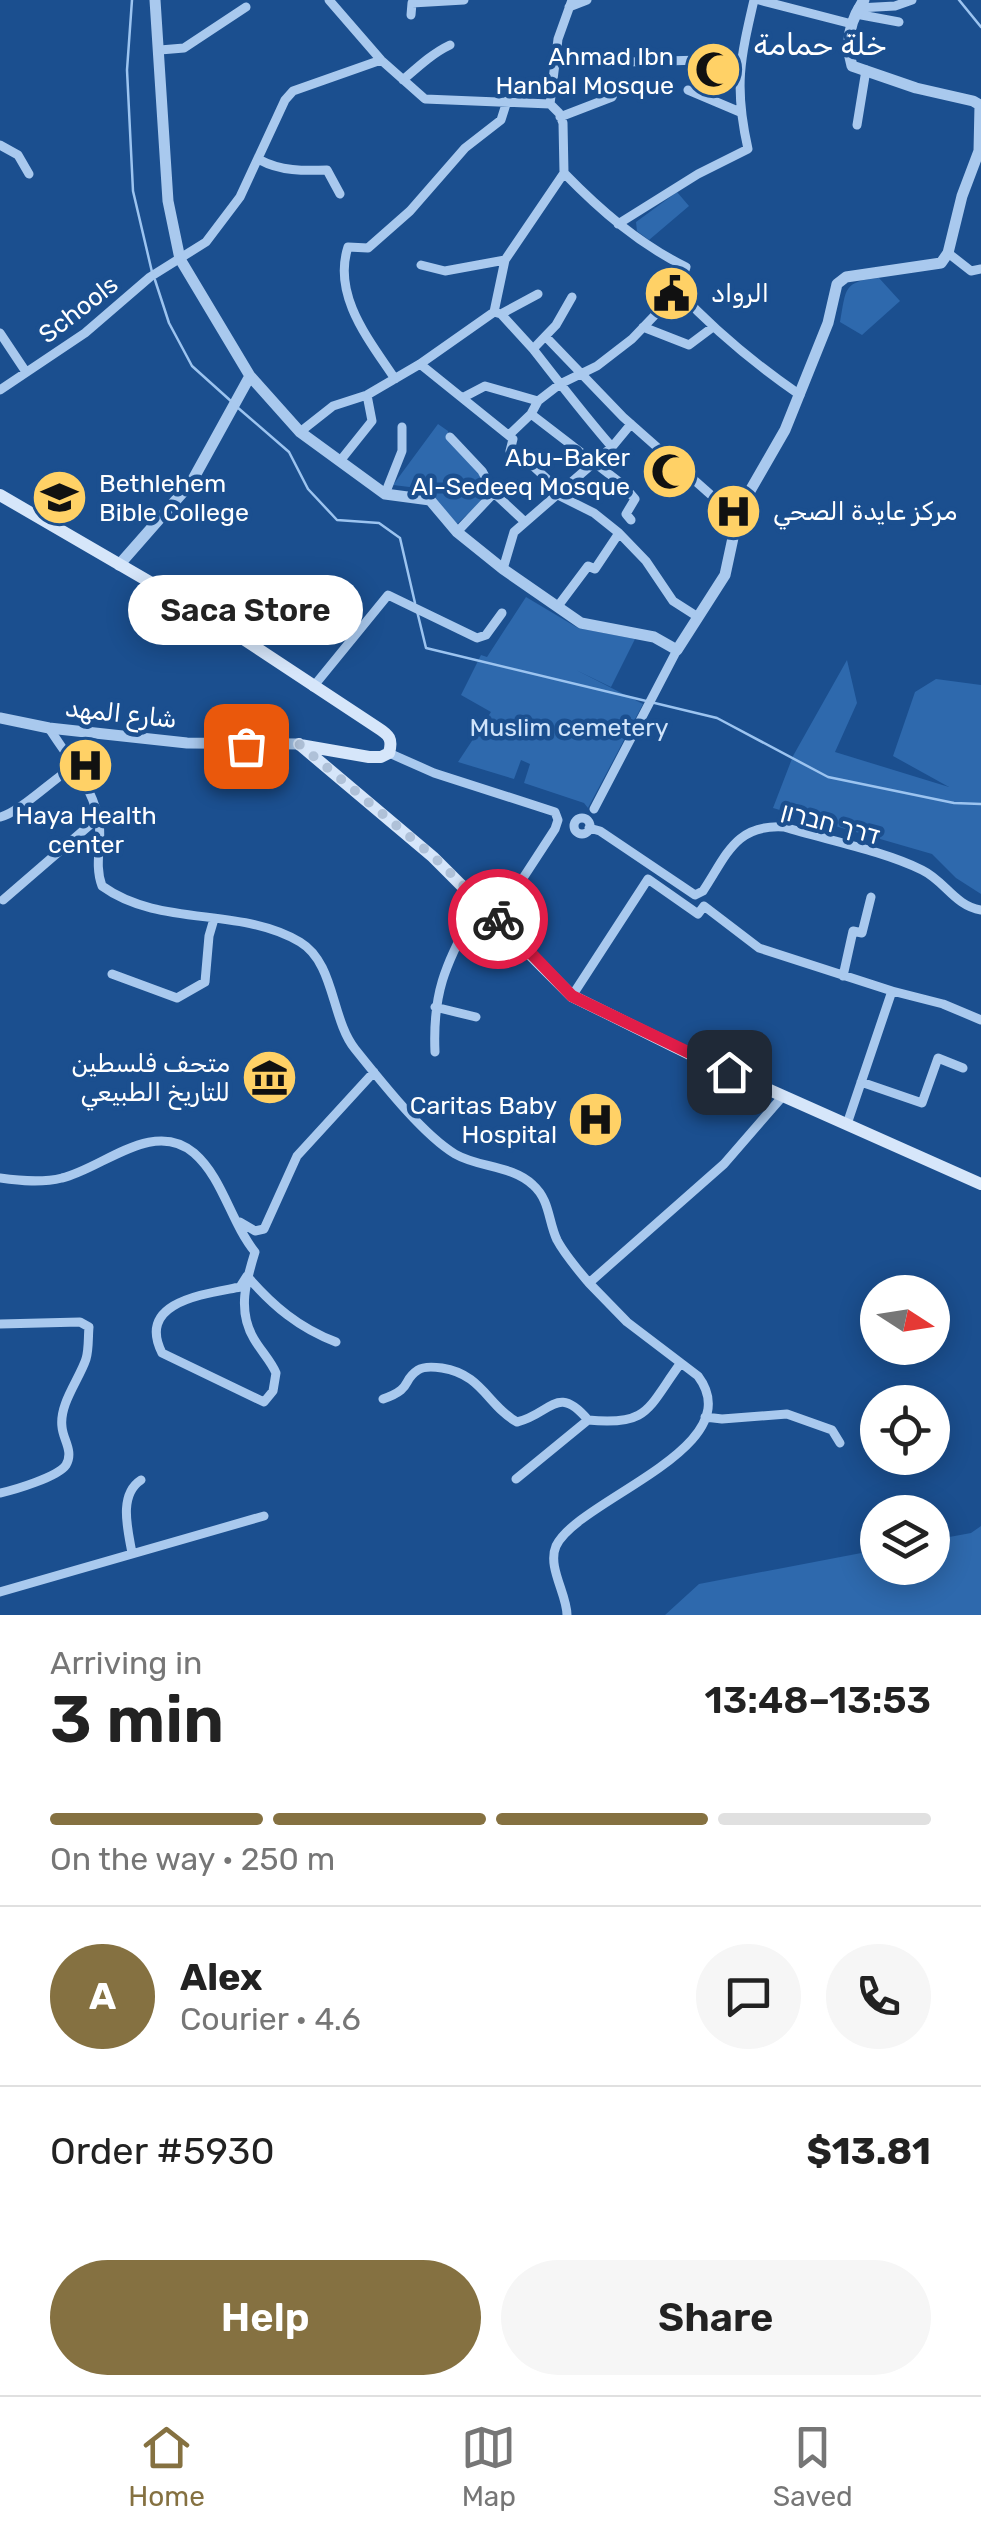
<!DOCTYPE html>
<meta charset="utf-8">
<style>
:root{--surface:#fff;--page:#f6f6f6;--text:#222;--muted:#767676;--line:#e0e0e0;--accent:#857141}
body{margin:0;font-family:Rubik,"Noto Sans Arabic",Heebo,sans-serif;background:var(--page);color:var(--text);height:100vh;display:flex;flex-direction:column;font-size:38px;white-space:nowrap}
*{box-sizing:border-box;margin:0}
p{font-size:32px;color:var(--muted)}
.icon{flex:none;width:55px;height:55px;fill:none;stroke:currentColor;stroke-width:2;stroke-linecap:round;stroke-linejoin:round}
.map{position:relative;height:1615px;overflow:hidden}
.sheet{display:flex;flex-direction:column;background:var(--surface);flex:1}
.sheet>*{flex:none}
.needle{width:65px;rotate:102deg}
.buttons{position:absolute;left:860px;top:1275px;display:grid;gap:20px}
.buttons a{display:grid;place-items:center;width:90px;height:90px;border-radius:50%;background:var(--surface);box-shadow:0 5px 25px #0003;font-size:50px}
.pin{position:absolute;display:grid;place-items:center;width:85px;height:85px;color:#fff;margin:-42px;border-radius:20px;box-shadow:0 5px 15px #0006}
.courier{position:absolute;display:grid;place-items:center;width:100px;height:100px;margin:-50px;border:8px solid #e11d48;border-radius:50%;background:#fff;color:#222;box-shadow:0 2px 12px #0007}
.bubble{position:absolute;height:70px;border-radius:35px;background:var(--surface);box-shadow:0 5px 25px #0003;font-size:32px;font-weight:600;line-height:70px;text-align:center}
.headline em{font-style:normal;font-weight:600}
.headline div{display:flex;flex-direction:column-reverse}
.headline{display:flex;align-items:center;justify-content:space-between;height:170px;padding:0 50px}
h1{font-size:65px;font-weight:600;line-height:75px}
.bar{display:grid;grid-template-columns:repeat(4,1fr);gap:15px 10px;align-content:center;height:120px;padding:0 50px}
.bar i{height:12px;border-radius:8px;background:var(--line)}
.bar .active{background:var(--accent)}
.bar p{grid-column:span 4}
.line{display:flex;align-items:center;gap:25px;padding:0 50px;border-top:2px solid var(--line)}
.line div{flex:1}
.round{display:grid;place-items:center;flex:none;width:105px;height:105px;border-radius:52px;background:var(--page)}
.cta{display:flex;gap:20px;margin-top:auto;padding:20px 50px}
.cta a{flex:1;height:115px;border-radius:60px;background:var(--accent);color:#fff;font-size:40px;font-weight:600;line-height:115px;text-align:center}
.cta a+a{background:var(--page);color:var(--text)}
.tab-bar{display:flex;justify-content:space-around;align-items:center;height:140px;border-top:2px solid var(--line);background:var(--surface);font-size:28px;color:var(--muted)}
.tab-bar a{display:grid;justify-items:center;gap:5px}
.tab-bar .active{color:var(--accent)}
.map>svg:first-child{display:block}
.green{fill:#2e69ad}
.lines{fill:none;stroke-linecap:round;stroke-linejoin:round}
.stream{stroke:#9cc4f0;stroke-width:2.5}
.minor{stroke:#a9c9ee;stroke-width:9}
.tertiary{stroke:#a9c9ee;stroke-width:11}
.secondary{stroke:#d6e6fa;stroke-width:12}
.done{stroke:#afc1d8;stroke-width:10;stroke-dasharray:0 18}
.route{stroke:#e11d48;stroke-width:12}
.labels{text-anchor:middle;stroke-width:9;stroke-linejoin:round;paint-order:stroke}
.poi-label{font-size:25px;fill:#fff;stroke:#1b4f8f;text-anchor:end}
.street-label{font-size:25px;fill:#fff;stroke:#1b4f8f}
.park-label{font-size:25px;fill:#cfe3fa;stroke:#1b4f8f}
.quarter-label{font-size:30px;fill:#fff;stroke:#1b4f8f}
</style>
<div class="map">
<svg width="981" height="1615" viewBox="0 0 981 1615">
<rect width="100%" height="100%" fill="#1b4f8f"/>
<path class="green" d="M677,192L689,206L649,240L637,231L636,222Z
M879,278L900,301L862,335L840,322C846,289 843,281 879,278Z
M438,424L448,431V437L482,473L490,493L457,524L426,489L393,485Z
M526,597L578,628L635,639L611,687L576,670L643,704L588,808L584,803L524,783L530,764L521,760L514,779L458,762L491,712L461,695L481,655L487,657Z
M847,660L857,703L835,752L949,787L893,756L915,692L936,679L981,685V894L956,878L932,854L773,808L793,756Z
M981,1526V1615H665L699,1584L877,1550L878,1568H932L933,1540L971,1533Z"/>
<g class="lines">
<path class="stream" d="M132,0L127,70L133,191L152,272
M959,0L981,27
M155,280L169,323L192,366L232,402
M237,407L289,452L308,489L337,520L379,523L400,538L415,603
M417,611L426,648L717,718L828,777L954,803L981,804"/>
<path class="minor" d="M759,0L852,24
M569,7L587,0
M858,8L895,6L912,0
M856,14L899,22
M411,15L412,3L464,0
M160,50L184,48L246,7
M627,62L740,59
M403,80C419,66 433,53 450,45
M688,90L740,112
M550,104L558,39L572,0
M560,117L612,97L616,88
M857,125L866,70
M0,145L18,155L29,174
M260,160C280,171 304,171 327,170L340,194
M618,224L698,174L748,149C734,87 740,60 754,0
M948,253L971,271L981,269
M421,265L445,271L505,260
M678,291C715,331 755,364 800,395
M572,297L556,325L533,349C559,382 584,415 612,447
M494,312L501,314L533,349
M501,314L538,294
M643,327L689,345L713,327
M0,333L26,372
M546,337L623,417L737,518
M420,364L513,439L510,451L534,467L560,491
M395,379C370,341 332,296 348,247L368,248L410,211L465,148L501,120L507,101
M0,390L85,333L150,277L206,242L240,197L285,100L293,91L381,60
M464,397L485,386L538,401
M531,414L622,484L635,499L626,514L631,520
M300,432L333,406L367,395L420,364L494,312L505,260L564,173L563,123L559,113L550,104L425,99L381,60L329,0
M509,435L531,414L538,401L560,384L597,366L632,339L678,291L686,267C639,244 600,210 564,173
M450,437L482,471L494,493L524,521
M340,461L372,421L367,395
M385,494L402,451V427
M556,494L594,513L619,533L646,561L673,601L698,617
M457,532L494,493
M503,569L514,532L612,447L631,424
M558,606L588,566L595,569L619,533
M313,687L388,595L477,638L486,635L502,613
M49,728C66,755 91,784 98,817C104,840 93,862 102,886C160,928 240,906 300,942C335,963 331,1019 355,1049C380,1080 422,1134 455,1154C479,1168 512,1165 533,1185C550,1200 548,1221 557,1240C565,1255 578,1270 589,1283
M389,753L434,773L555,812L558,820L555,829L497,918
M594,809L677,650
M0,817C19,813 53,779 73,767
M574 826a8 8 0 1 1 16 0a8 8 0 1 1-16 0Z
M589,828L600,831L695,895L703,891C727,855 735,824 784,827C827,840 884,851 922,870C945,881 955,906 981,910
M3,900L99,817
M112,974L177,998L205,982L209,936L214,919
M843,976L853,931L862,933L871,897
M572,996L648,879L698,914L704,906L759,948L892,991L943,1004L981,1020
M435,1007L476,1017
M435,1052C432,984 450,959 479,901
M861,1082L922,1103L938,1058L963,1068
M847,1124L892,991
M0,1178C21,1181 42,1183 62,1178C102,1169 153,1118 194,1153C223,1178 231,1223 255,1252C246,1281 237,1311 254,1339C261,1351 271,1361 276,1373L273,1391L264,1402L162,1353C136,1301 206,1294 240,1287L247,1276
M240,1222L255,1231L264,1229L297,1156L374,1072
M247,1276C273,1306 299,1328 336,1342
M0,1324L80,1322L89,1327C88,1337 89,1349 86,1359C79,1380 59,1404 62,1427C63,1440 74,1451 66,1465C58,1477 14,1490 0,1493
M383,1399C414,1388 401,1381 418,1370C424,1366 435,1367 442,1368C482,1374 488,1406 517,1422C551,1414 557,1383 588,1420C649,1426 647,1409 680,1364
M705,1417L722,1419L787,1414L832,1430L840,1443
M516,1479L588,1420
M132,1553C128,1530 118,1495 141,1480
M0,1592L264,1516
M567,1615C567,1594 547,1567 556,1546C578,1499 752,1448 698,1376L627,1322L589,1283L724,1164L783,1096"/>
<path class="tertiary" d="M155,0L168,201L180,259L250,376L300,432L385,494L430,500L457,532L503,569L581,623L654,637L677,650L725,575L739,510L785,430L828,323L837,284L846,277L941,263L948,253L962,196L979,151L980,105L973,101L916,88L852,66C845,43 850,20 864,0
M119,565L191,483L250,376
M0,718L49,728L187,743L299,744"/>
<path class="secondary" d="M0,495L210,617L378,728C389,735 393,739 389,753L381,757H369L300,745
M299,744L433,857L572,996L702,1060L981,1184"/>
</g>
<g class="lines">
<path class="done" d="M246,746L299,744L434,857L498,919"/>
<path class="route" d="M498,919L572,996L729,1072"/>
</g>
<defs>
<symbol id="mosque-disc" viewBox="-11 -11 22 22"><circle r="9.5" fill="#ffd166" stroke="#1b4f8f"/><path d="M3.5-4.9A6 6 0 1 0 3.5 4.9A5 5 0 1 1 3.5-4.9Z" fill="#111"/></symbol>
<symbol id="civic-disc" viewBox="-11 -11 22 22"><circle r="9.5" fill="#ffd166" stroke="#1b4f8f"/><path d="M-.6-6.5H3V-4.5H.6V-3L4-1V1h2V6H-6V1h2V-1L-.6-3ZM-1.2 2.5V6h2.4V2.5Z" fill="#111"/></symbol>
<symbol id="university-disc" viewBox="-11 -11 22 22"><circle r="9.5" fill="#ffd166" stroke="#1b4f8f"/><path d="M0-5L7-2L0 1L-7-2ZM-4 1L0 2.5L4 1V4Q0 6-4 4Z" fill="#111"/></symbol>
<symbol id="hospital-disc" viewBox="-11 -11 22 22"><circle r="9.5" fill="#ffd166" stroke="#1b4f8f"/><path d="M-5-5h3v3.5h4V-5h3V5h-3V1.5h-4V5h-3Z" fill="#111"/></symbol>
<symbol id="museum-disc" viewBox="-11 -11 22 22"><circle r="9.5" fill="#ffd166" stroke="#1b4f8f"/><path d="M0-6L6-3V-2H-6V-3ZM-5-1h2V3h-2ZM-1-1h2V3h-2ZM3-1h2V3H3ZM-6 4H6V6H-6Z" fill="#111"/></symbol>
</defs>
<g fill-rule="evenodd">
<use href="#mosque-disc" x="682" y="38" width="63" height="63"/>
<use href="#civic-disc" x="640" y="262" width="63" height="63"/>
<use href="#mosque-disc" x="638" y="440" width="63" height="63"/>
<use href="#university-disc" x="28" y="466" width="63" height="63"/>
<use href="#hospital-disc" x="702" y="480" width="63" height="63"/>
<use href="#hospital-disc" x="54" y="734" width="63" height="63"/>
<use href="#museum-disc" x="238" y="1046" width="63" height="63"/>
<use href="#hospital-disc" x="564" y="1088" width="63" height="63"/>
</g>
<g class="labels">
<g class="poi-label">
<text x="674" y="65">Ahmad Ibn<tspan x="674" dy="29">Hanbal Mosque</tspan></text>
<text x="711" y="302" text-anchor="start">الرواد</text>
<text x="630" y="466">Abu-Baker<tspan x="630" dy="29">Al-Sedeeq Mosque</tspan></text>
<text x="99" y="492" text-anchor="start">Bethlehem<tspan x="99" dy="29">Bible College</tspan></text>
<text x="773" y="520" text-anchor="start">مركز عايدة الصحي</text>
<text x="86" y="824" text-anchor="middle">Haya Health<tspan x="86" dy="29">center</tspan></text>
<text x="230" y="1072">متحف فلسطين<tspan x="230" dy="29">للتاريخ الطبيعي</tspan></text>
<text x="557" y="1114">Caritas Baby<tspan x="557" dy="29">Hospital</tspan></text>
</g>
<g class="street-label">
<text transform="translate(78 309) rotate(-38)" y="9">Schools</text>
<text transform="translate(121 713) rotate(6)" y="9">شارع المهد</text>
<text transform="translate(831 823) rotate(15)" y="9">דרך חברון</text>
</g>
<g class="park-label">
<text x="569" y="736">Muslim cemetery</text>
</g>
<g class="quarter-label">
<text x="820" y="55">خلة حمامة</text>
</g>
</g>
</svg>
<div class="buttons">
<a><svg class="needle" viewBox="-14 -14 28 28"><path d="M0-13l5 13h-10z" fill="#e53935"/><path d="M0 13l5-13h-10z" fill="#767676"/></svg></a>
<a><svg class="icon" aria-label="locate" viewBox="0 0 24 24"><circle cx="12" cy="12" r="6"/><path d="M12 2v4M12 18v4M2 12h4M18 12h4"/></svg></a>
<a><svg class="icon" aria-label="layers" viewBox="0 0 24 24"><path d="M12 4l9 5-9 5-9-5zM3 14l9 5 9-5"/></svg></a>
</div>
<div class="pin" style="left:246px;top:746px;background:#ea580c"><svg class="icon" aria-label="bag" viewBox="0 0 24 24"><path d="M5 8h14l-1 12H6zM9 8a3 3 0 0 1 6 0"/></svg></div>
<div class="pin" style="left:729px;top:1072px;background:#1f2937"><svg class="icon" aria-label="home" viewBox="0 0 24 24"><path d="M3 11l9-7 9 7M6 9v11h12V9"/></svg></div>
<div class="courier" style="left:498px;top:919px"><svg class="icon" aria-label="bike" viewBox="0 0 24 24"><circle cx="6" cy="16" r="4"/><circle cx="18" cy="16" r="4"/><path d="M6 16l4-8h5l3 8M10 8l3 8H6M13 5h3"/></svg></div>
<div class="bubble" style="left:128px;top:575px;width:235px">Saca Store</div>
</div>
<section class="sheet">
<div class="headline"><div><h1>3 min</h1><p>Arriving in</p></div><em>13:48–13:53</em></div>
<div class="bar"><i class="active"></i><i class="active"></i><i class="active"></i><i></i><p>On the way · 250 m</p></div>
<div class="line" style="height:180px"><b class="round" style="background:var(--accent);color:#fff">A</b><div><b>Alex</b><p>Courier · 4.6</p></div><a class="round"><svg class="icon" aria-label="chat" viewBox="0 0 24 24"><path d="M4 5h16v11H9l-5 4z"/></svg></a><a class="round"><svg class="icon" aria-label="phone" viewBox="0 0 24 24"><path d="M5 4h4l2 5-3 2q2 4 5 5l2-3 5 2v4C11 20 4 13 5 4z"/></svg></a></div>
<div class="line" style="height:130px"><div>Order #5930</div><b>$13.81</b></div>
<div class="cta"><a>Help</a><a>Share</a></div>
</section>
<nav class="tab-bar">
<a class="active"><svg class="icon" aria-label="home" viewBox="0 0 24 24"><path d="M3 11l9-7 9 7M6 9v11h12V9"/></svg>Home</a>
<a><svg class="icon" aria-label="map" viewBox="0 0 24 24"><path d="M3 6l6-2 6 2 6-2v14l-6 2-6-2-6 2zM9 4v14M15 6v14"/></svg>Map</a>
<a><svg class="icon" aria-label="saved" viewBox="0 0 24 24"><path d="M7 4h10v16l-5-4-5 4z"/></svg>Saved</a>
</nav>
